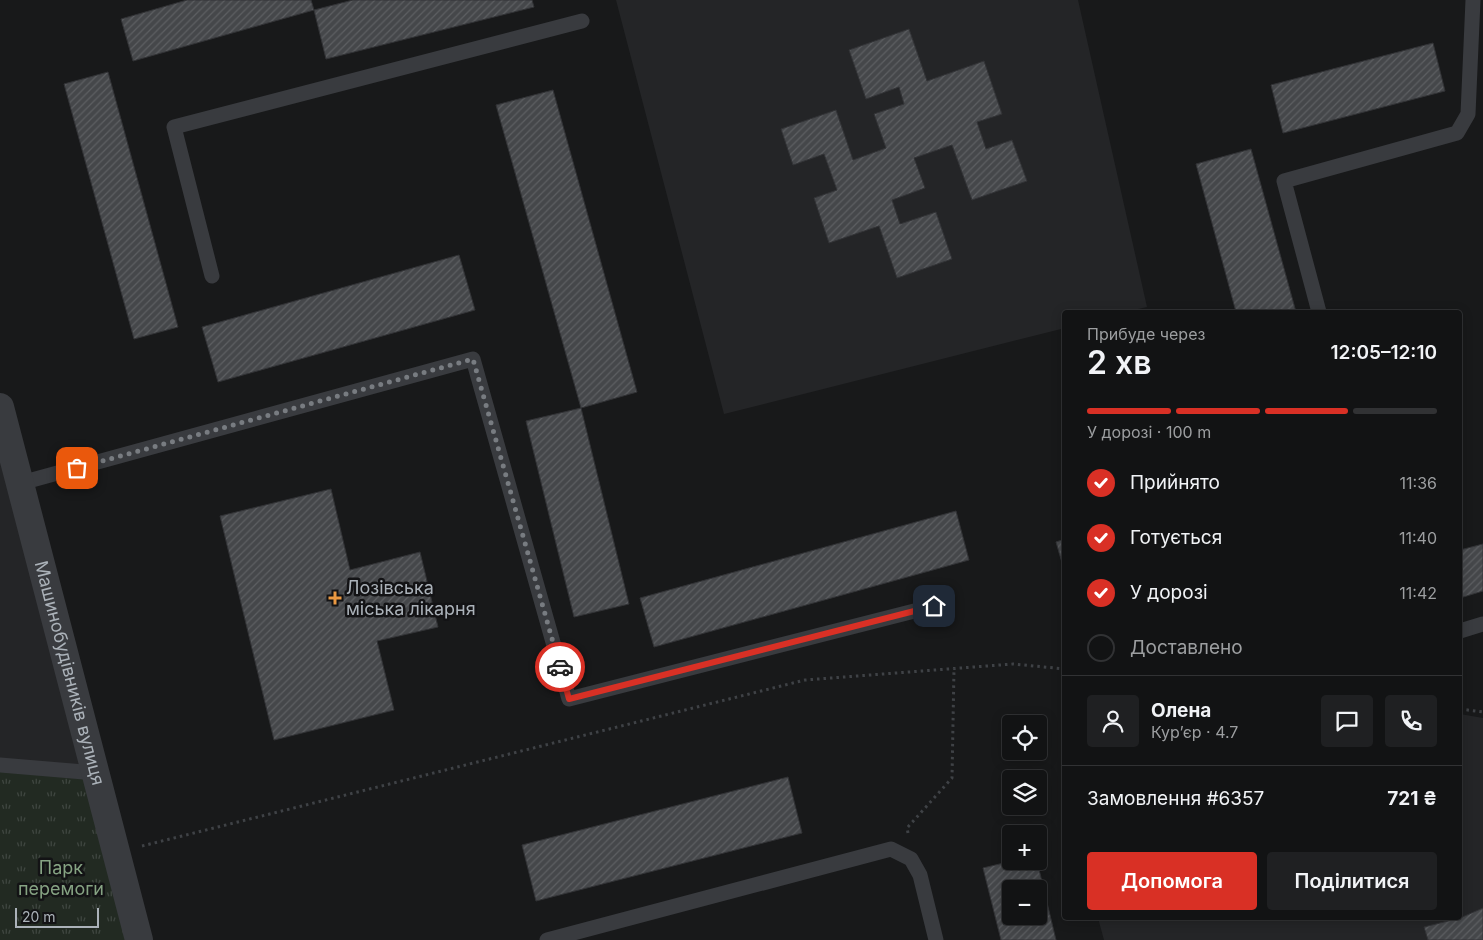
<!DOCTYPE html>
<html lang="uk">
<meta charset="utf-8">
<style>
:root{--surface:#121314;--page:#1f2022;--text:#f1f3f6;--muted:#9c9ea0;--line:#313234;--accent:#d93025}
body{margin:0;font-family:Inter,sans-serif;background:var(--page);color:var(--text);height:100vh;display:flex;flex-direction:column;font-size:19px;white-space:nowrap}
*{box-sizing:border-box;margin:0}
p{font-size:16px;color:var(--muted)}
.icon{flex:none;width:28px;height:28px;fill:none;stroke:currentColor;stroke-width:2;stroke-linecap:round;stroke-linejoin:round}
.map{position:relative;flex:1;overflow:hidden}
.sheet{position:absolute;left:1062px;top:310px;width:400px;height:610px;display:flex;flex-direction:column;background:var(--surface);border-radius:5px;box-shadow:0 2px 12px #0003,0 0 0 1px var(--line)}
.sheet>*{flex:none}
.fabs{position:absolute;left:1002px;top:715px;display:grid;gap:10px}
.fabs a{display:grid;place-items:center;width:45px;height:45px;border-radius:5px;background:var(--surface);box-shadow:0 2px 12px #0003,0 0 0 1px var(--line);font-size:25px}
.scale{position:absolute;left:15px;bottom:12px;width:84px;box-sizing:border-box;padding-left:5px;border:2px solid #abb2b9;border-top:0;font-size:14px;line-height:18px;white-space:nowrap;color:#abb2b9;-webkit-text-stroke:4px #131315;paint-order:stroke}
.pin{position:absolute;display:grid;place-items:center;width:42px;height:42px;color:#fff;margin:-21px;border-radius:10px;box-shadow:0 2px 8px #0006}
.courier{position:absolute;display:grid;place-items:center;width:50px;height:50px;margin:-25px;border:4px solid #d93025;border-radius:50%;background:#fff;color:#222;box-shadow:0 1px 6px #0007}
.headline em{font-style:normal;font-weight:600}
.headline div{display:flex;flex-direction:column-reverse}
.headline{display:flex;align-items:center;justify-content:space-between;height:85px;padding:0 25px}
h1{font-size:32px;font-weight:600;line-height:38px}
.bar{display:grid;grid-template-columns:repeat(4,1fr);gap:8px 5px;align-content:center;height:60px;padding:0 25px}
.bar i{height:6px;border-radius:4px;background:var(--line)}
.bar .selected{background:var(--accent)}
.bar p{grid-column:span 4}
.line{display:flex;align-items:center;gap:12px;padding:0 25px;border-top:1px solid var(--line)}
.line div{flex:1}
.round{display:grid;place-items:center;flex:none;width:52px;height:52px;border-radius:5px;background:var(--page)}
ol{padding:0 25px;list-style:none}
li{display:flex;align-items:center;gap:15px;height:55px}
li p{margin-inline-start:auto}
li .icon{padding:5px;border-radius:50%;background:var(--accent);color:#fff;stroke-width:4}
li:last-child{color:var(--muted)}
li i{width:28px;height:28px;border:2px solid var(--line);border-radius:50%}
.action{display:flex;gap:10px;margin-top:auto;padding:10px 25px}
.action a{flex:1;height:58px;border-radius:5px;background:var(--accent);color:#fff;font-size:20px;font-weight:600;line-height:58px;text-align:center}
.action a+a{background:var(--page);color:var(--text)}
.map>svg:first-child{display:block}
.built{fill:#242527}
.park{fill:url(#park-tufts)}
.building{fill:url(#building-hatch);stroke:#323336;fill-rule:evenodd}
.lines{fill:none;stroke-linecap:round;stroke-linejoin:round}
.path{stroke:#3f4246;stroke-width:3;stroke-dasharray:2.5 4;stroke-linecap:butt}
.lane{stroke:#393b3f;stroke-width:15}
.street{stroke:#393b3f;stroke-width:28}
.done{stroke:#787c81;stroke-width:5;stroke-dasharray:0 9}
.route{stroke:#d93025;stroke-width:6}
.poi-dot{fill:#e99842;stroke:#131315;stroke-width:2}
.labels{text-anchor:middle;stroke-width:5;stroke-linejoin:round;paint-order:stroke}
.poi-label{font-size:18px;fill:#abb2b9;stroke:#131315;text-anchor:start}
.street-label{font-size:18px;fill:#abb2b9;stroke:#131315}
.park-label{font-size:18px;fill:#86a383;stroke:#131315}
</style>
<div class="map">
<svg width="1483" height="940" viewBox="0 0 1483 940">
<defs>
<pattern id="park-tufts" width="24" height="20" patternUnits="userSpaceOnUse" patternTransform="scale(1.25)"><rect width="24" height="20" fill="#222a22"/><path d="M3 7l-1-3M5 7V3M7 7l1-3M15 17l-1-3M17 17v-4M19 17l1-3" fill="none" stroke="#3f4640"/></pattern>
<pattern id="building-hatch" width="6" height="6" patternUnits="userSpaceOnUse" patternTransform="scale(1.25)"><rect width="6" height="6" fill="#45474a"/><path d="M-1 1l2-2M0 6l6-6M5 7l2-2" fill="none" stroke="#5d5f62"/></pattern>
</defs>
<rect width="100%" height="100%" fill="#18191a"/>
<path class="built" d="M616,0H1078L1147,307L1125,312H1065V328L724,414Z
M0,407L96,773L0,763Z
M1460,714L1483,718V940H1104L1098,918H1460Z"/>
<path class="park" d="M0,763L96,773L139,940H0Z"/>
<path class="building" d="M187,0H311L314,10L133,61L121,19Z
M353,0H532L534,7L326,59L314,10Z
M909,29L927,81L984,61L1002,114L977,122L986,149L1012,140L1027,181L972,200L952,145L914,158L925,188L892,200L900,224L936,212L952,259L897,278L879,226L829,243L814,198L837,190L824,154L793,165L781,129L836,110L853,160L886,148L874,114L904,104L899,87L866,99L849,50Z
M1433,43L1445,91L1283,133L1271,85Z
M108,72L178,327L134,339L64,84Z
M553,90L637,392L581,408L496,105Z
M1251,149L1296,312H1236L1196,164Z
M459,255L475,310L218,382L202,327Z
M581,408L629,604L574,617L526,421Z
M331,489L350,570L420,552L438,627L377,641L394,710L274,740L220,516Z
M956,511L969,560L654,647L640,598Z
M1065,539V573L1056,542Z
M1483,544V591L1460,598V550Z
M788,777L802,833L536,901L522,845Z
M1012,861H1037L1056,940H1001L983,868ZM1011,889H1039V916H1011Z
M1483,908V940H1428L1424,927L1460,918Z"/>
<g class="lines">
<path class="path" d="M1460,709L1483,712
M908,833L907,828L952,778L954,668
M142,846L805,680L1013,664L1065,669"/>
<path class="lane" d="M212,276L174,127L582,21
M1319,312L1284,181L1457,133L1468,114L1473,0
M21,483L473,359L569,699L934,606
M1460,631L1483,624
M0,765L96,773
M547,940L891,849L911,859L920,875L936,940"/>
<path class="street" id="s1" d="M0,407L139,940"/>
</g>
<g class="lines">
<path class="done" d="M77,468L473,359L560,667"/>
<path class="route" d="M560,667L569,699L934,606"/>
</g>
<path class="poi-dot" d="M332.5 590.5h5v5h5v5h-5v5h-5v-5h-5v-5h5z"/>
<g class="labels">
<g class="poi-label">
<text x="346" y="594">Лозівська<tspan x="346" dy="21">міська лікарня</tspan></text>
</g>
<g class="street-label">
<text dy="6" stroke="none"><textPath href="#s1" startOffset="275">Машинобудівників вулиця</textPath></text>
</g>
<g class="park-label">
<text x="61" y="874">Парк<tspan x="61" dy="21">перемоги</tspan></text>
</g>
</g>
</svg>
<div class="fabs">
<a><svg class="icon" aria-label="locate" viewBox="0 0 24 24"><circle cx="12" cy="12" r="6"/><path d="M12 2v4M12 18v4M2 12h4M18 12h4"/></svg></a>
<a><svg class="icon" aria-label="layers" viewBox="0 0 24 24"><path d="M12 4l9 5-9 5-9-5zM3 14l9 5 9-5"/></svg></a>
<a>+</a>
<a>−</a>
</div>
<div class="scale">20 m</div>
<div class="pin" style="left:77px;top:468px;background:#ea580c"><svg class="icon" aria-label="bag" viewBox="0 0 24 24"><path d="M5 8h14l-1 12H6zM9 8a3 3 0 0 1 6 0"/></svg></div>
<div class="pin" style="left:934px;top:606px;background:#1f2937"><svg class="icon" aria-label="home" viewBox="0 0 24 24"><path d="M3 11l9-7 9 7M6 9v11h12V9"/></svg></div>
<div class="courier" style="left:560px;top:667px"><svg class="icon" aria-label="car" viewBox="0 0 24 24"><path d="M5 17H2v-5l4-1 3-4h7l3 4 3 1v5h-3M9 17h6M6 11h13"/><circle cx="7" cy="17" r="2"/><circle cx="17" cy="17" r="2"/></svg></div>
<section class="sheet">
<div class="headline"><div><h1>2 хв</h1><p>Прибуде через</p></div><em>12:05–12:10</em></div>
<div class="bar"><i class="selected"></i><i class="selected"></i><i class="selected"></i><i></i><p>У дорозі · 100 m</p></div>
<ol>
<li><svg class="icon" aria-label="check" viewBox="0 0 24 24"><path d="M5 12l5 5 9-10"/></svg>Прийнято<p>11:36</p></li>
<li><svg class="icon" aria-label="check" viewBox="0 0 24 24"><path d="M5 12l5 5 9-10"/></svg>Готується<p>11:40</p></li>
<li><svg class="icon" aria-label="check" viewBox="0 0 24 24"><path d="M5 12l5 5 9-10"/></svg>У дорозі<p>11:42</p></li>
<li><i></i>Доставлено</li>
</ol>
<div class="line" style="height:90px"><a class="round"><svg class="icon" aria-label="person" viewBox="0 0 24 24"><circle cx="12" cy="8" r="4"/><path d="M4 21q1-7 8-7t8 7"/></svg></a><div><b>Олена</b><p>Кур’єр · 4.7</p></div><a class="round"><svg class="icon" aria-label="chat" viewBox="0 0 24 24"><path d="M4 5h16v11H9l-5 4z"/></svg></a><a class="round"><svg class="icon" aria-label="phone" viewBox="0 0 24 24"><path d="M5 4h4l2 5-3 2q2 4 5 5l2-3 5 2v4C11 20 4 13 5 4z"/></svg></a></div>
<div class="line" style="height:65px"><div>Замовлення #6357</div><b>721 ₴</b></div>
<div class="action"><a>Допомога</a><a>Поділитися</a></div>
</section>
</div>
